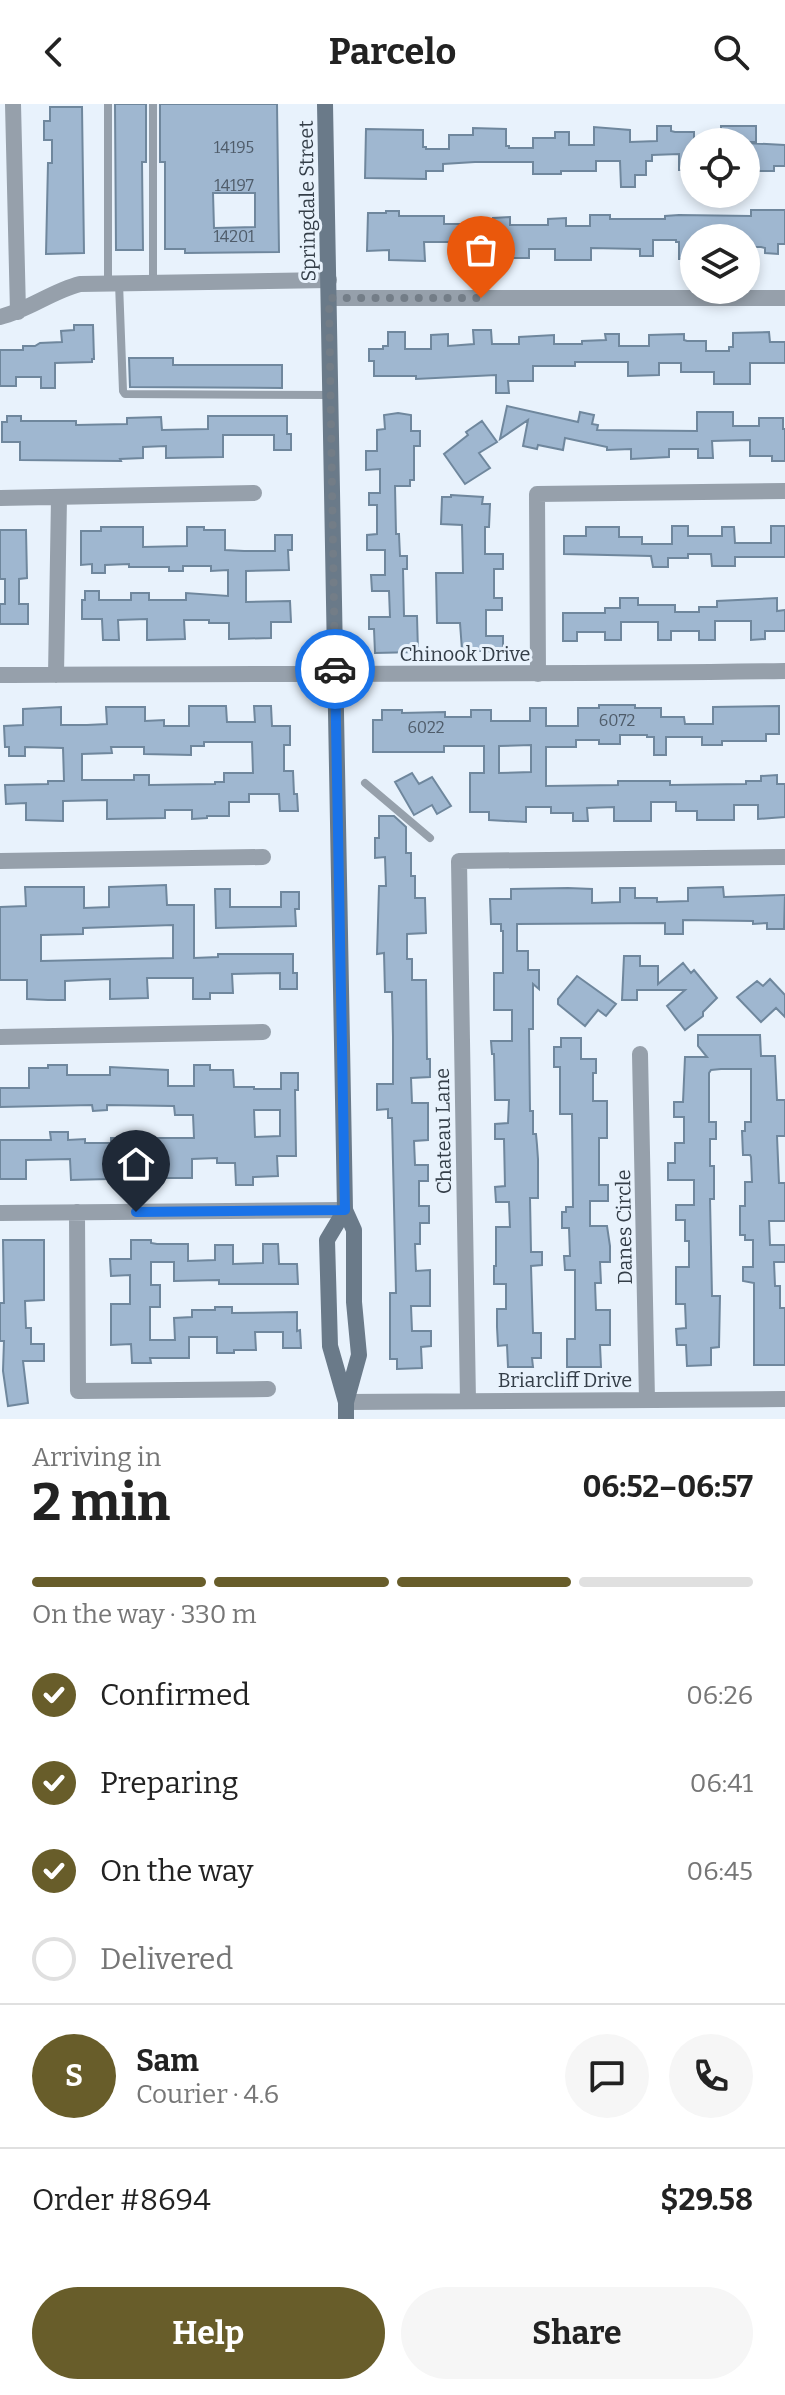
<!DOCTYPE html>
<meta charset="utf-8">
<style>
:root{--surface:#fff;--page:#f6f6f6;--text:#222;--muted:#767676;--line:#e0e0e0;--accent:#685d2a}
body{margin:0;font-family:Bitter,serif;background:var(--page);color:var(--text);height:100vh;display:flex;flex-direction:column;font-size:30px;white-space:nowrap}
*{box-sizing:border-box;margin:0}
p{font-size:26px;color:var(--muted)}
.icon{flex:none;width:44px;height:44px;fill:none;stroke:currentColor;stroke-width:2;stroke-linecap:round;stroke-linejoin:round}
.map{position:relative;height:1315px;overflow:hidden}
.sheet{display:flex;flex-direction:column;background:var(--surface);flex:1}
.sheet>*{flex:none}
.controls{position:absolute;left:680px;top:24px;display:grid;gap:16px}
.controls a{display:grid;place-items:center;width:80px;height:80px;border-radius:50%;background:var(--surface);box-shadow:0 4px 12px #0003;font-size:40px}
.pin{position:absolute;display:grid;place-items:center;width:68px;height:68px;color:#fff;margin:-82px -34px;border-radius:50% 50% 50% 0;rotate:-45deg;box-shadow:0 0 8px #0007}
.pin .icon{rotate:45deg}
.courier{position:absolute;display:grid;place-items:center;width:80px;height:80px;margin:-40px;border:6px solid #1a73e8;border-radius:50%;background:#fff;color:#222;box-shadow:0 2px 10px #0007}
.overview em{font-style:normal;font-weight:700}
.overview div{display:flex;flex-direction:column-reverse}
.overview{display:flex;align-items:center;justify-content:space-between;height:136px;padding:0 32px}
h1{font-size:52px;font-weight:700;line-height:60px}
.bar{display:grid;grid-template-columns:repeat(4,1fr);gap:12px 8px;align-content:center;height:96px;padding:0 32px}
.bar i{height:10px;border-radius:6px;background:var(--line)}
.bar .current{background:var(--accent)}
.bar p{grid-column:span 4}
.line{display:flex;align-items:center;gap:20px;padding:0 32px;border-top:2px solid var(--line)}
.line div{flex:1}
.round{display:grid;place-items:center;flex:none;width:84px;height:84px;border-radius:42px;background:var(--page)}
ol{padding:0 32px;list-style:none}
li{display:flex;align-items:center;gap:24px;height:88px}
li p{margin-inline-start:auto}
li .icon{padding:8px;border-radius:50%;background:var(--accent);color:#fff;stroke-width:4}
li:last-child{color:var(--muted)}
li i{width:44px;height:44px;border:4px solid var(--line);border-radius:50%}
.action{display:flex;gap:16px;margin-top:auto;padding:16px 32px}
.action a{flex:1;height:92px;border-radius:48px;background:var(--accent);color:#fff;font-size:32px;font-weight:700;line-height:92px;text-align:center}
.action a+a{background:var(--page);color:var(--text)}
header{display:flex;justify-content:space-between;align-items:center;height:104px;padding:0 32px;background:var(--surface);font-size:36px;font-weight:700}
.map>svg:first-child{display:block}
.building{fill:#9fb7d0;stroke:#6f879d;stroke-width:2;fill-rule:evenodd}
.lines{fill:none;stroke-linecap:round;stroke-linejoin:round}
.lane{stroke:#96a0ab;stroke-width:8}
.street{stroke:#96a0ab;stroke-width:16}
.secondary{stroke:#6a7a89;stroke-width:16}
.done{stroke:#737d87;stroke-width:8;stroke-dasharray:0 14.4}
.route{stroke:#1a73e8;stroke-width:10}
.labels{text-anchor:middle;stroke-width:6;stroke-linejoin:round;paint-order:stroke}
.number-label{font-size:16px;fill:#4f5c6a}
.street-label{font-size:20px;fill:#343e48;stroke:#e8f2fc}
</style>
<header><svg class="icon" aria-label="back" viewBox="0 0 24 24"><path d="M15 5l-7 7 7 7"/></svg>Parcelo<svg class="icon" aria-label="search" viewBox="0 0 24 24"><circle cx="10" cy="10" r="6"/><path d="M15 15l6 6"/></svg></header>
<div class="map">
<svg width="785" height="1315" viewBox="0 0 785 1315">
<rect width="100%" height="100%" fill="#e8f2fc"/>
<path class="building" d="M115,0H146V58H142L143,146H116Z
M160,0H277L279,148L185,149V145H165V58H160ZM213,89H255V123L214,124Z
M50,3H82L84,149L46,150L48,59H52V36H44V17H50Z
M657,22H671V27L675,28H694V66H679V50L652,51V57H646V71H635V83H621L620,57H596V67H561V70H533V58H475L443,60V67H426V75L365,74L366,25L423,26V43H426V45H449V31H473V24L506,25V42H509V44H533V34H555V28H569V41H594V23L630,26V38L657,37Z
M721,22H756V38H721Z
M746,39L785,41V62H774V67H756V64H746Z
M751,106H785V140H778V150L765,149V144L761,143H746V134H694V155H679V138H676V136H653V152H640V145L591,144V156H555V145H529V154H512V141H487V148H474V142H450V138H424L425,157L389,156V146L367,147L368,109H386V107H399V112H444V120H493V114L510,113V121H548V115L566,114V122H590V111H610V115H665V112L679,111L751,112Z
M74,221H93L94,255H92V258L55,259V284H41V273H16V282H0V246H23V242H35L40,239L62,238L61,227L74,226Z
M473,226H491L492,240H519V233L554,231V240H582V237L606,236L605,230H619V242H649V231L684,230V236L687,237H706V247H729V243H733V229L769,228L770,238H785V259H750V280H714V268H681V259H659V271L628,272V258H575V262H533V277H508L509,289H496V271L416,275V272H374V257H369V245H383V242H388V228H405V245H431V231L448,230V242L474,240Z
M129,254H173V261H282V284L130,283Z
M507,302L578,318L580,308L594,311L592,320L598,321L597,326L697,327V308H733V322H759V314H783V325H785V357H772V352H750V336L712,337L713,354H698V345H669V353L631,355V345L607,346V343L565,334L563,346L538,341L537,345L523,342L528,316L500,335Z
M398,309L411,311V327H420V342H414V376H410V382H395L396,430H399L400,452H407V465H403L404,512H417L418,548L375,549L374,525H369V513H390L389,487H372L371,471H385V446H367V431L377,430V401H369V389H380V365L366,366V347H377V326L385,325L384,311Z
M7,312H21V317H76V321L127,320V314L161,313L162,326L208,325V312H287V330H291V346H274V331H223V353L166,354V342L143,343V354L120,355L121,357L20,356V338H2V318H7Z
M482,317L497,338L479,349L490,364L465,380L444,350L468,331L466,328Z
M451,391L483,393L482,400H490L489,423H485V450H503V465H494V494H502V506H486V532H503V548L462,546L460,519H437L436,469H463L462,421L441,420L442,393H451Z
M672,422H688V432H722V423H734L735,439H771V422H785V453H735V462H712L711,450H688V454H668V463H653L651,452L564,450V432H586V423H619V433H642V440H672Z
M101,423H143V443L187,442V423H204V426H225V446L244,447H275V431H292V446H288L289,466L246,467V498L290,497L291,518H271V534L229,535V519H209V516H184L185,535L147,536V515L118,516L119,536H103L102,515H82V496H85V487H99V496H131V489H149V496H186V489L228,492V466L211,467V462H183V467H169V463H129V460L105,461V469H92V460L81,461V427H101Z
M0,426H26L27,474L19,475V500H28V520H0V500H5V475H0Z
M620,494H638V501H675V508H699V503H717V497L777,494V507L785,506V527H765V535L751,536V517H715V536H699V527H671V536H658V518H621V536H605V528H577V537H563V509H605V504H620Z
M599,601H635V604H661V613H684L685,620H713V603L779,602V630H766V637H722V641H702V633H666V651H654V633H647V631H620V640H599V636H576V643H546V682L618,681V677H670V681L746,680V677H761V672L777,671V680H785V713L758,715V701H734V716H697V707H676V698H651V717H614V703L587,704L588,717H573V709H551V703H526V718L489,716V708H470V669H484V642H444V648H373V616H382V606H402V609L445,608V613H471V606H491V617H530V604H546V622H578V604H599ZM531,641V668L499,669V642Z
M189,602H226L227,618H255L254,602H271L272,622H290V641H284V667H293L294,690H297L298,707H280L279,690H249V698H229V712H207V714L192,715V706H165V714L107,715V696L63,697V717L26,716V699L6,700L5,681L48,680V677H64L63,644L25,643V652H9V643H5L4,622L23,621V605L61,603V621H87L107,620L106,603H145V617L164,616V622H189ZM204,638H252L253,669H224V678H215V680L149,681V671H134V676H82V650L112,649L111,643H144V650L191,651V642H204Z
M412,669L419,680L432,673L451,702L437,710L432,701L414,711L395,678Z
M379,712H394L406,723V749H411V772H415V794H425L426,829L407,830V855H412V876H426L427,955H430V973L411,974L412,999H428V1036L414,1037L415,1061H428V1077H419V1102H429V1119H420V1140H415L416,1167L430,1166V1202H411L412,1227H431V1242L421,1243L422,1264L397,1265V1255H390V1189H396L392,1014H388V1005L377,1006V980H393V933L392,888H385L384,849L377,850L379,782H386L385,753L375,754V734H379Z
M166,781L167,801H194V854L218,853V850H293V869H297V885H280V869L232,870L233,889H210V895H193V874H147L148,894L110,895V875L85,876L65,877V896H48L27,895V876H0V803L26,802L25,783H84V804L109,803V783ZM173,821V854L41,857V831L83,830V824Z
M723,783L724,793L785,791L784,825H767V819L753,820V817L683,816V830H665V819L517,820V847H528V866H539V885L533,880V925H529L530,1007H533V1030H536L537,1041L538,1055V1094H530L531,1148H542V1161L531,1162L533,1229H541V1254H532L533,1263H508L507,1241L498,1242L497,1223V1205H506V1180H494V1162H496V1123H510L509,1098H496L495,1083L505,1082L504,1035H495V1020L508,1019L509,996H495L494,950H492L491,937H512V906H494V869H503V827H501V820H491L490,795H511V785L568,784L592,785V799L620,798V784H635V794H657V798L688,797V784Z
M215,785H230V803H281V788H299V805H295L296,822L216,824Z
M624,852H640V862H658V880L683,859L691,869L694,866L717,894L703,908V912L685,926L667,902L685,886H637V896H622Z
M577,872L616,900L606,912L598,906L585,922L558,900V895Z
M770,875L785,891V913L776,904L761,918L737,893L757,877L763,882Z
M698,931H760L761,952H775L777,996H785V1032H777L779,1079H785V1117H769L770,1141H785V1158H774L775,1182H780V1204H785V1261H754V1179L743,1177V1163H753V1136H745V1131H740V1102H745V1078H752L751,1053L750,1051H743L742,1027H745V1018H751V965H721L711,966L709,969V1018H716V1035H710V1062H714V1095H710L712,1192H720L719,1243L711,1244V1261L687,1262L686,1241H677L676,1225L686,1224L685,1200H676V1163H689V1137H685V1116H676V1101H694V1076H668V1059H675V1039H684V1013H674V998H683L685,953H707L698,942Z
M561,934H581V955H596V969H593V997H607V1034H599V1081H608V1097H590V1122H607L610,1142V1158H600L601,1179H595L596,1206H610V1241H600L601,1263H567V1235H575V1166H565L564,1152H570L569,1124H562V1108H566V1103H573L572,1010H560V963H554V943H561Z
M48,961H67V971H110V963L168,966V982H194V961H210V966H233L234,983H254V985H281V969H298V986H295L296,1052H277L278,1072L253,1073V1081H236L235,1059H217V1054L192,1055V1074H154L153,1054L108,1057V1075L71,1076L70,1055L26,1056V1075H0V1036H51L50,1028H68V1036L85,1035V1039H111V1034H194L193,1011H175L174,1002L107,1001V1006L93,1007L92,1001L0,1003V984H29V964H48ZM254,1006H280V1032L255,1033Z
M3,1136H44V1196L25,1197L26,1224H31V1240H44V1257H23L28,1299L8,1302L3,1267L4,1237H0V1199H4Z
M131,1136H151V1139L157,1140H188V1157L215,1156V1141H233V1160L263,1159V1140H278L279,1160H297L298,1180H219V1176L174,1177V1158H151V1181H160V1203H150V1236H175L174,1214L192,1213V1206H215V1203H232V1209L297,1208V1227L300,1226L301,1244H283V1228H255L256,1246H234V1249H217V1233H189V1254H150L151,1259H132L131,1240L111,1241V1200H130V1171L111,1172L110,1155H131Z"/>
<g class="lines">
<path class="lane" d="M108,0V178
M153,0V177
M119,179L123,287L125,290L331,291
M365,679L430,734"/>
<path class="street" d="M13,0L18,208
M329,194H785
M0,213C29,206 52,187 80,180L329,176
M0,394L254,389
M538,570L537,390L785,387
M0,571C262,569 523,571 785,567
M56,571L59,394
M0,757L263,753
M0,933L263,928
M640,950L647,1296
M77,1108L78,1287L268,1285
M0,1109L345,1106
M468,1297L459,757L785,753
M346,1298L785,1295"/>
<path class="secondary" d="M325,0L345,1106L354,1126V1198L359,1251L346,1298
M345,1106L327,1136L330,1242L346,1298V1315"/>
</g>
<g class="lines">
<path class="done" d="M335,565L329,194H481"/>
<path class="route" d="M136,1108L345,1106L335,565"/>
</g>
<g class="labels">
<g class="number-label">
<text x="234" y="49">14195</text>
<text x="234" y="87">14197</text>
<text x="234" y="138">14201</text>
<text x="617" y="622">6072</text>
<text x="426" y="629">6022</text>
</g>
<g class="street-label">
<text transform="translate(307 97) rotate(-91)" y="7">Springdale Street</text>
<text x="465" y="557">Chinook Drive</text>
<text transform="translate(443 1027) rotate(-91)" y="7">Chateau Lane</text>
<text transform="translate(624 1123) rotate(-91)" y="7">Danes Circle</text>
<text x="565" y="1283">Briarcliff Drive</text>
</g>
</g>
</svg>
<div class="controls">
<a><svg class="icon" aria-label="locate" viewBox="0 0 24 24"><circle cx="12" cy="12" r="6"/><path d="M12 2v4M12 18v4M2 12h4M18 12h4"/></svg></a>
<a><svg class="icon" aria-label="layers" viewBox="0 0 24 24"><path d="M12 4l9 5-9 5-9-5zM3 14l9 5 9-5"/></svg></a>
</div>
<div class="pin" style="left:481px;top:194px;background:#ea580c"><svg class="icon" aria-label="bag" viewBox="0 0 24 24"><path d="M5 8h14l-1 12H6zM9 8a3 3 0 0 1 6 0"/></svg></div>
<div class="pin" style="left:136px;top:1108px;background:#1f2937"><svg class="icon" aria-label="home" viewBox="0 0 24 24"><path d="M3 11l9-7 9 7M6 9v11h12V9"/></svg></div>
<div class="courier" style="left:335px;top:565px"><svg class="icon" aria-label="car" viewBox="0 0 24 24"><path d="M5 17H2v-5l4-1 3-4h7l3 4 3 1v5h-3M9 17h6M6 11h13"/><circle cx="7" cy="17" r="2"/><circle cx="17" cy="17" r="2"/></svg></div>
</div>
<section class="sheet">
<div class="overview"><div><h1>2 min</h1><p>Arriving in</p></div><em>06:52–06:57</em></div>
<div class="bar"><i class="current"></i><i class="current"></i><i class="current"></i><i></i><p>On the way · 330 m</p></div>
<ol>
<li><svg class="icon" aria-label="check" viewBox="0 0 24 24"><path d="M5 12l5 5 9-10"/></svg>Confirmed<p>06:26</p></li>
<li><svg class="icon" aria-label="check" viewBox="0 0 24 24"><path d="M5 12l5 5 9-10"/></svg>Preparing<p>06:41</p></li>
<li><svg class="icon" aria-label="check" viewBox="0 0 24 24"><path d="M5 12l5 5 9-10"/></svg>On the way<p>06:45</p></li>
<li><i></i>Delivered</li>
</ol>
<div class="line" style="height:144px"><b class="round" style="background:var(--accent);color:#fff">S</b><div><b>Sam</b><p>Courier · 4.6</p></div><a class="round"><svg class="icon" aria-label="chat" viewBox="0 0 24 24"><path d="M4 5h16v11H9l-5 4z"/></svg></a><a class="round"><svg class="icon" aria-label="phone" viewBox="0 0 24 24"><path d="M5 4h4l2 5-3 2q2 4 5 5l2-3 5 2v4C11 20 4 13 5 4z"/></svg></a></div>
<div class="line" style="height:104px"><div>Order #8694</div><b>$29.58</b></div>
<div class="action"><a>Help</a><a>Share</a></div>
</section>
